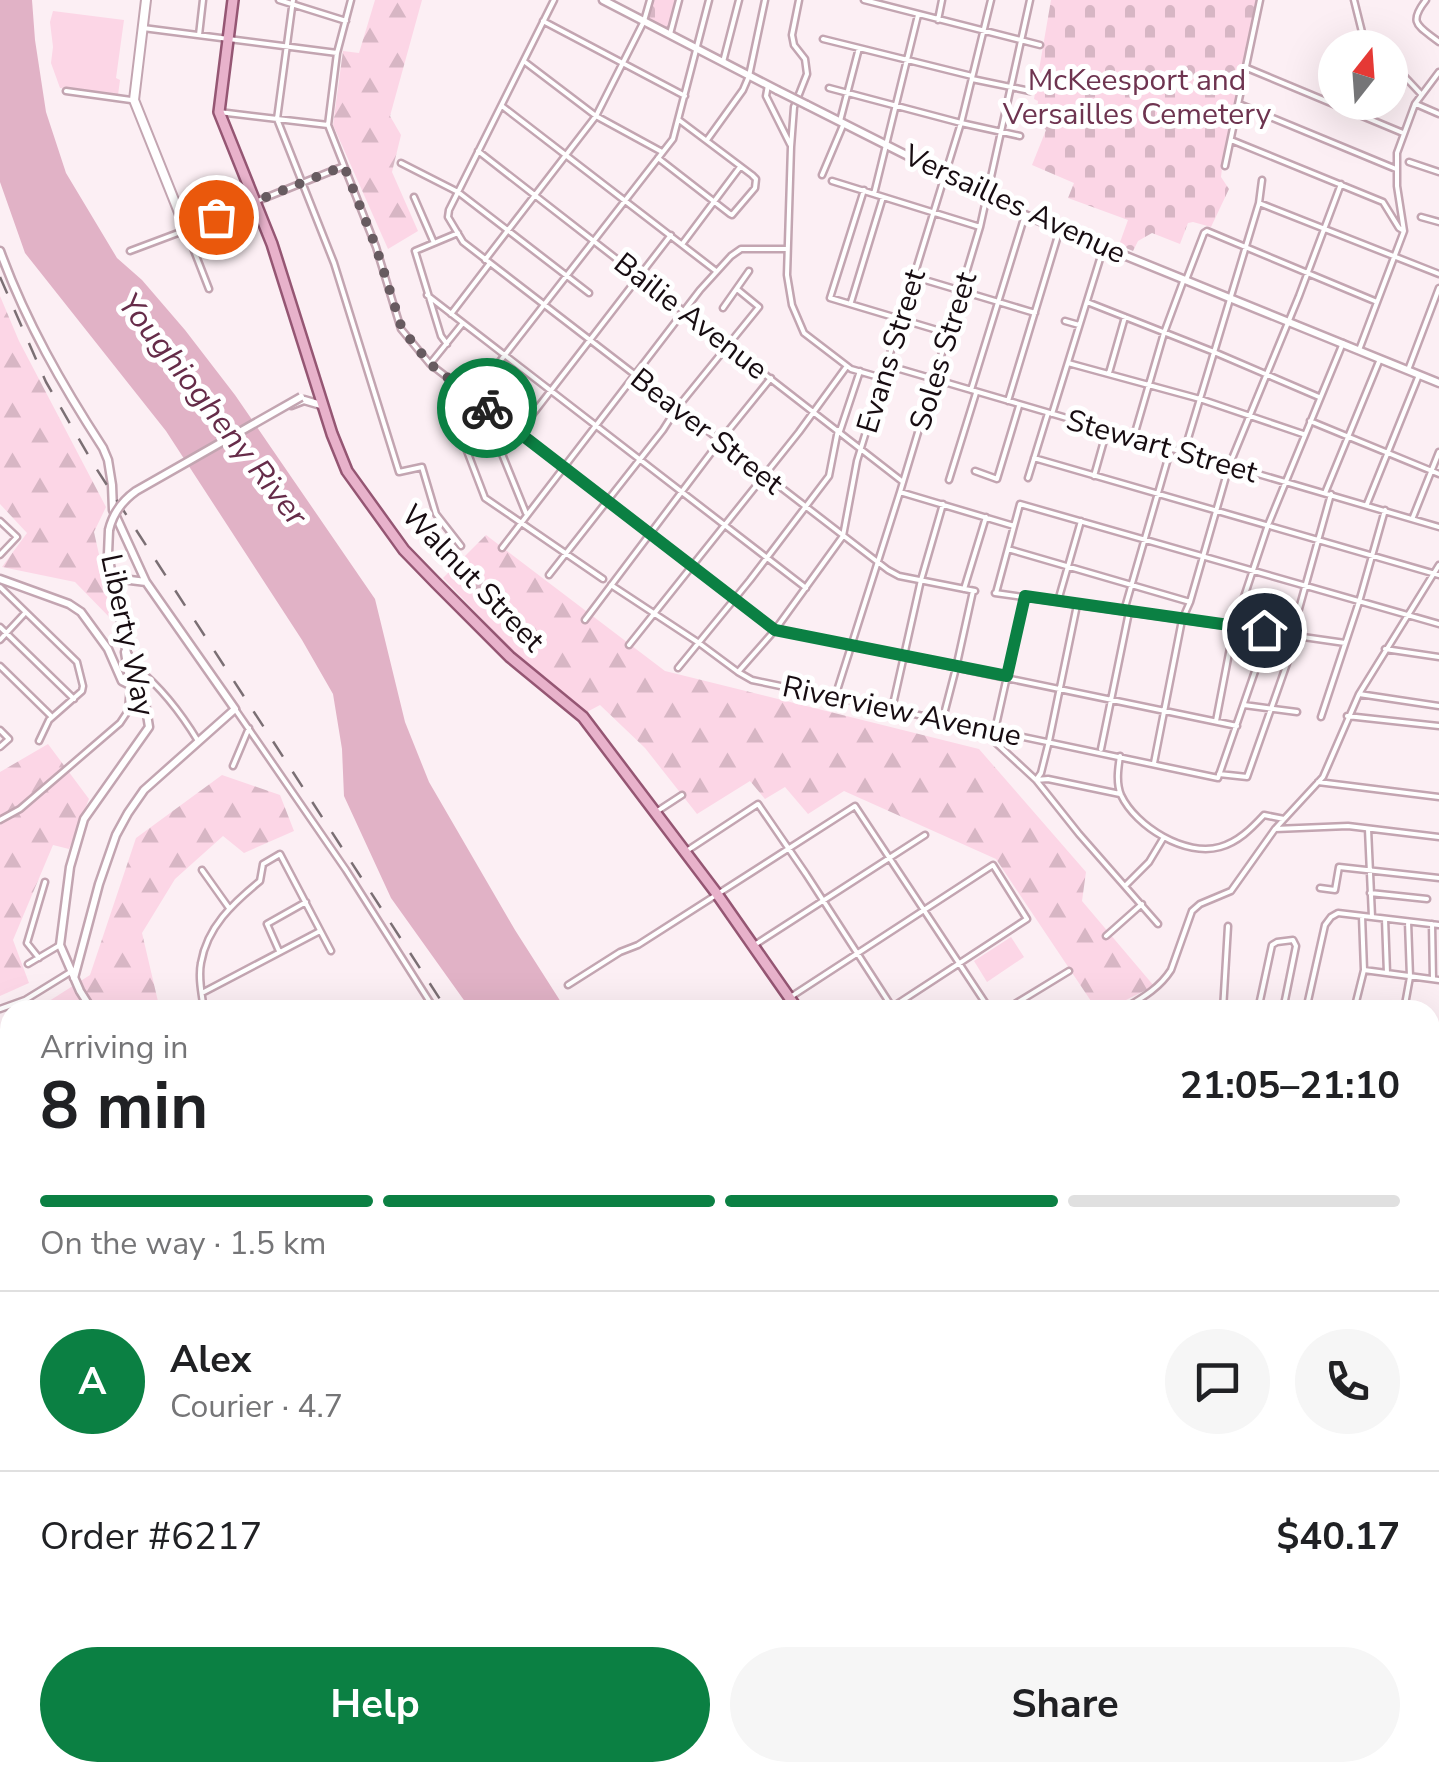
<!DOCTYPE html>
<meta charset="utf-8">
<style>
:root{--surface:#fff;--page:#f6f6f6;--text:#202124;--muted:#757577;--line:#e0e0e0;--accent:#0b8043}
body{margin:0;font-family:"Nunito Sans",sans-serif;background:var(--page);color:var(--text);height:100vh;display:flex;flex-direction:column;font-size:38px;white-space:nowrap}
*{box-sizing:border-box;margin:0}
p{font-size:32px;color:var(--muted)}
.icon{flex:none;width:55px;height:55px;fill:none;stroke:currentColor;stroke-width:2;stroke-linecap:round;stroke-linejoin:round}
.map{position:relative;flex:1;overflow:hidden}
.details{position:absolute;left:0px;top:1000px;width:1440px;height:782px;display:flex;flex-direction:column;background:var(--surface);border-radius:30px 30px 0 0;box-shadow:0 10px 40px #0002}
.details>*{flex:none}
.needle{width:65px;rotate:17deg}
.buttons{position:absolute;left:1318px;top:30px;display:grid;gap:20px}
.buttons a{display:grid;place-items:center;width:90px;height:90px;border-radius:50%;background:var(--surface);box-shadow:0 10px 40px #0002;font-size:50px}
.pin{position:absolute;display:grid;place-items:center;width:85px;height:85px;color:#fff;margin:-42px;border:5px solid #fff;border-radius:50%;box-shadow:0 2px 10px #0007}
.courier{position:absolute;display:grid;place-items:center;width:100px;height:100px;margin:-50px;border:8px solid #0b8043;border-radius:50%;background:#fff;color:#222;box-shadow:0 2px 12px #0007}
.overview em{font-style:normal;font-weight:700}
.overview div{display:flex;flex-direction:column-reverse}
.overview{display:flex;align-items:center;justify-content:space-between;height:170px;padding:0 40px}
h1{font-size:65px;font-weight:700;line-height:75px}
.bar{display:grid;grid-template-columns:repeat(4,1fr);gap:15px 10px;align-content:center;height:120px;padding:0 40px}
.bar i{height:12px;border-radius:8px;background:var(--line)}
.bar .active{background:var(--accent)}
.bar p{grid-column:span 4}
.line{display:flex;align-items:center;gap:25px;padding:0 40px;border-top:2px solid var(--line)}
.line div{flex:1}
.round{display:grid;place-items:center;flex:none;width:105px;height:105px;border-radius:52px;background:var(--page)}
.cta{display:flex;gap:20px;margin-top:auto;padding:20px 40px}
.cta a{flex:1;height:115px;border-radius:60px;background:var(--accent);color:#fff;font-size:40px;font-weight:700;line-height:115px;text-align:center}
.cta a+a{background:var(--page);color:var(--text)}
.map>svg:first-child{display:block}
.green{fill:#fcd6e6}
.forest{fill:url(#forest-firs)}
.cemetery{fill:url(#cemetery-stones)}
.water{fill:#e1b2c6}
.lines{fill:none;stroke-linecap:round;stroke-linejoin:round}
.stream{stroke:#e1b2c6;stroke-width:2.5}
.minor-casing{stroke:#c3a5b1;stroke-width:9}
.tertiary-casing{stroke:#c3a5b1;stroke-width:11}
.secondary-casing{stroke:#c3a5b1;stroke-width:12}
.primary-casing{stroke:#955673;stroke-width:14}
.minor{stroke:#fff;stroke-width:4}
.tertiary{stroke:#fff;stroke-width:6}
.secondary{stroke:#fff;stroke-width:8}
.primary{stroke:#e8b2cb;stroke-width:9}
.rail{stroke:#7b6f74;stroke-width:2.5;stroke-dasharray:18 18;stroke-linecap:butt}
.tertiary-bridge-casing{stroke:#c3a5b1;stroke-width:11;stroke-linecap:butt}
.tertiary-bridge{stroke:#fff;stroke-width:6}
.done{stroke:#675b60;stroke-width:10;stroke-dasharray:0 18}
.route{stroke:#0b8043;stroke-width:12}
.labels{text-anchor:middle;stroke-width:10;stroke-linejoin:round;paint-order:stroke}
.park-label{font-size:30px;fill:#6e3450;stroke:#fff}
.street-label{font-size:30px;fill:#170c11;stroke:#fff}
.water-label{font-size:32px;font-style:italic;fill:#662c49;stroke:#fff}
</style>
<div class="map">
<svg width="1439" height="1781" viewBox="0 0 1439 1781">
<defs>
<pattern id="forest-firs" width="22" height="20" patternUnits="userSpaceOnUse" patternTransform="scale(2.5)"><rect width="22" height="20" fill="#fcd6e6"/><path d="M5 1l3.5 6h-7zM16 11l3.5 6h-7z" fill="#d7b6c4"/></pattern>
<pattern id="cemetery-stones" width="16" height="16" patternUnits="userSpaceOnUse" patternTransform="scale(2.5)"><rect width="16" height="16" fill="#fcd6e6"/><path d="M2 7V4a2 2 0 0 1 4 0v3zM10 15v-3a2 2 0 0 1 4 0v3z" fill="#d7b6c4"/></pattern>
</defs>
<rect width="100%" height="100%" fill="#fceff4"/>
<path class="green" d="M53,11L124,20L116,78L120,80L118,95L60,88L51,63L53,47L50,22Z
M1011,937L1024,957L987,982L974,961Z
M10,1688V1772H210L213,1781H1L8,1774L0,1765V1697Z"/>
<path class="forest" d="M375,0H422L390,116L401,135L392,172L418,231L388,249L333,125L343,51L359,53Z
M0,296L19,341L106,507L94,532L114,622L75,582L2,567L27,533L0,504Z
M486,535L665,671L979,749L1086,872L1082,901L1154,986L1106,1010H1097L996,859L844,791L808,814L785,787L765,799L750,781L697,814L645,748L600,705L585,713L519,657L443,578Z
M48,744L89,799L69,849L53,845L13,940L29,983L0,996V772Z
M222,775L280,795L294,831L244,853L223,836L175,879L142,933L160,1010H35L90,975L136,838Z
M10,1026V1201L0,1200V1155L9,1126L0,1130V1032Z
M633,1772L737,1773L739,1781H624Z"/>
<path class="cemetery" d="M653,0H676L668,30L647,19Z
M1051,0H1256L1222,168L1221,177L1229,189L1211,227L1193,222L1188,223L1180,244L1152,233L1138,241L1133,251L1119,245L1128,220L1068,198L1074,183L1032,165L1046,130L1036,122L1038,101L1034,99Z"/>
<path class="water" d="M0,0H32L35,40L46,112L66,173L117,258L142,280L185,330L235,395L375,599L405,722L429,782L515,930L566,1010H471L391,898L344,796L342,749L333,694L302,640L166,431L25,253L0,182Z
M800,1773H883V1781H801Z"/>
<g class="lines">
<path class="stream" d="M1430,1450L1439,1446
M1051,1772L1071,1781
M1211,1772L1234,1774L1250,1781
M1100,1781L1111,1772"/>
<defs>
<path id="minor" d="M279,0L346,21
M293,0L277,119L334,263L399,472L422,467L436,514L461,546
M351,0L337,53L328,125L376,247L401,329L430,364L775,630L1237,726
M554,0L449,210L448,217L463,242L888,570L899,576L975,591
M799,0L792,35L794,45L805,59L807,74L794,107L791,147L787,275L792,305L804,333L851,369L882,378
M864,0L1040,45
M1354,0L1362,32L1375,48
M1426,0C1407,24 1419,26 1439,42
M938,20L942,0
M543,21L685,96
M143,28L337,53
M670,34L679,0
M199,35L203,0
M823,39L972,76
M1390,61L1421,94
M525,62L596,116L662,152
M723,62L739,0
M1247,68L1403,133
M972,79L1030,91
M768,85L766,96L790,144
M829,88L961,123L1020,136
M66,91L131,100
M1239,104L1396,169
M1416,104L1439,114
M502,106L716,271
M219,112L328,125
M840,121L859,48
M707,140L743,90L749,76L765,0
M1231,140L1383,202L1399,228L1404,231
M478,151L903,482
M658,158L730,214L732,215L755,188L756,179L752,175L679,120
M1409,162L1439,172
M401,163L458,192L589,293
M1225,166L1260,0
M822,175L844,123
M832,181L980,227
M864,190L830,298L947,333
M874,194L918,15
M414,197L434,243
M255,202L344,166
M1259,203L1439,274
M1421,217L1439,222
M683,243L740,167
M130,251L186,230L209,289
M485,260L596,116L644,21L650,0
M915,277L1035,313
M1186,280L1204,233L1207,231L1377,302
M427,295L806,588
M851,302L883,197
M1087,302L1214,352L1319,397
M723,308L749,271
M451,314L490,263
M1065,321L1079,325
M447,344L441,336L415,251L458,233
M1359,350L1404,231L1397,186V153L1415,104L1439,72
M1068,363L1200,399L1303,434
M430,364L463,323
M886,365L1439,527
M1408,370L1439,288
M1109,373L1125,317
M971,390L1025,215
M1008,401L1060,229
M1052,414L1104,246
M1310,421L1439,474
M840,431L860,371
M1134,436L1164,333L1184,279
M1184,452L1259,203L1262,180
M1034,458L1439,575
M975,471L997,479L1019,406
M1094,476L1107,430
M1028,478L1048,413
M949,480L976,393
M900,492L1014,526
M1325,493L1380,359
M1367,504L1419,375
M526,513L502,454L671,235
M1413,517L1439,452
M0,521L17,537L0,555
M502,548L700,290L731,256L741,249H787
M1008,549L1190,602
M549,575L663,430L677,408L759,307L737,289
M603,579L485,498L467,451L459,422L462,413L487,378L673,139L709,0
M611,585L699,643L738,672L752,680L1218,778L1269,631
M0,587L77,662L83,686L82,691L49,720L39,741
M964,589L986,517
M995,593L1345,643
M996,593L1020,504L1439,624
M1025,596L995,730V742L1036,780L1079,834L1158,924
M1058,601L1081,521
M1124,611L1171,448
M585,620L720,441L771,378
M0,627L74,699
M1292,634L1331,494
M0,640L25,613
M629,645L799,432L847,366
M1385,649L1439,657
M0,666L50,715
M137,668C163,689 181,713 198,741
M678,668L750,580L829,476L838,430
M738,672L775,630L843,536L857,461L961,123L991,0
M1359,694L1439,706
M835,697L900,492L980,227L1030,0
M1244,705L1297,712
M235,709L346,870L435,1010
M892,709L921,580L943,504
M1347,716L1439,726
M1321,717L1359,602L1385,510
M943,718L956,668L973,591
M1216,721L1234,627L1268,525L1343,343
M0,730L9,739L0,747
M1101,749L1129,612
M1120,756C1118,769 1116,783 1121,795C1136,827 1186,857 1220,847C1238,842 1251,829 1264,815L1284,819
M1154,763L1182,620L1190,602L1229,466L1299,296L1341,184
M233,766L249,728
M1219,774L1247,777L1297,635
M1036,780L1041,773L1049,741L1077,605
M1036,780L1048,779L1120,794
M1318,782L1439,797
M656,812L682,795
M0,820L20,809L120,723L128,711L130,685
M1275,829L1348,826L1439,837
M1368,829L1372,917
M688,850L758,804L806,874L894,1010
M202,870L229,908
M1125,886L1149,862L1164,837
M1320,888L1335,890L1339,867L1439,878
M1370,893L1427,899
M1385,919L1387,973
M1432,924L1433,979
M1106,936L1142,904
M753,946L925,835
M279,951L267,924L306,902
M39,958L27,943L45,882
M28,964L60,945
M1364,970L1439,980
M568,985L620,952L638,945L855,806L990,1010
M202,993L320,931
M789,998L993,865L1027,919L888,1010
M0,1009L25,1000L72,971
M204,1010C202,995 198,978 201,963C207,927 233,903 260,881L263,864L280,854L331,951
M259,1010L262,1008
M1005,1010L1069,971
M1122,1010C1140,999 1159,989 1171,970L1192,911L1200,904L1231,891L1275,829L1323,777L1359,694L1439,565
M1223,1010L1228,926
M1258,1010L1272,945L1277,942L1293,940L1296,946L1283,1010
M1306,1010L1325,925L1331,917L1338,913L1439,925
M1354,1010L1364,970L1362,916
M1404,1010L1410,977L1408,922
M1430,1063L1439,1066
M1430,1096L1439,1073
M0,1335L10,1334
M1430,1500L1439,1498
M0,1540L10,1554
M286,1772L300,1781
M385,1772L392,1781
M471,1772L491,1781
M603,1772L611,1781
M890,1772L891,1781"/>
<path id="tertiary" d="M603,0L777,90
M807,105L1025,215L1439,383
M0,251C26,322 62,385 103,448L108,460L112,485L113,510L146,582L235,709L144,790L128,813L116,835L99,884L74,978
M291,405L304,400L321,405
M114,578L146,582
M0,579L69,604L81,612L108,649L122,681L130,685
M125,652L130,685
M92,1010L80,991L60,945L70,867L84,819L149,727L142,684L127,653L124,641L108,554L109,530
M0,1655L10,1646"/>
<path id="secondary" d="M146,0L134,100L186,230L255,202
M1430,1434L1439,1428"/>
<path id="primary" d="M233,0L219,112L272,244L332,434L347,471L404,550L436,583L510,657L583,717L717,894L798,1010
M1023,1772L1025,1781
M1302,1772L1318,1781"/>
</defs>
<use href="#minor" class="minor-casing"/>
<use href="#tertiary" class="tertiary-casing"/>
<use href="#secondary" class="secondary-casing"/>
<use href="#primary" class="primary-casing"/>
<use href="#minor" class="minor"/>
<use href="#tertiary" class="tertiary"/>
<use href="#secondary" class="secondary"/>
<use href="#primary" class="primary"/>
<path class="rail" d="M0,277L46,382L94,465L447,1010
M791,1772L792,1781
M949,1772L950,1781"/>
<defs>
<path id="tertiary-bridge" d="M777,90L807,105
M109,530C113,513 122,501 136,491L301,397"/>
</defs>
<use href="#tertiary-bridge" class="tertiary-bridge-casing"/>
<use href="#tertiary-bridge" class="tertiary-bridge"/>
</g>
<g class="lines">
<path class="done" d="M216,217L344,166L376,247L402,329L430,364L487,408"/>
<path class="route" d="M487,408L775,630L1007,676L1025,596L1264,630"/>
</g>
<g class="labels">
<g class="park-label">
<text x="1137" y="90">McKeesport and<tspan x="1137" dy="34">Versailles Cemetery</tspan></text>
</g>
<g class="street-label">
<text transform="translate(1015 204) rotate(25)" y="10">Versailles Avenue</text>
<text transform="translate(691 316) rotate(38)" y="10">Bailie Avenue</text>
<text transform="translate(891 351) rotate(-73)" y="10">Evans Street</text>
<text transform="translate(943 351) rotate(-73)" y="10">Soles Street</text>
<text transform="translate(707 431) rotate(38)" y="10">Beaver Street</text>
<text transform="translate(1162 446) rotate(16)" y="10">Stewart Street</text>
<text transform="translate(473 578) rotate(46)" y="10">Walnut Street</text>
<text transform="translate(128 635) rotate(78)" y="10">Liberty Way</text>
<text transform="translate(902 711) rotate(12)" y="10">Riverview Avenue</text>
</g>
<g class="water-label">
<text transform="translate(213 409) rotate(52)" y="11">Youghiogheny River</text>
</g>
</g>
</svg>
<div class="buttons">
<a><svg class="needle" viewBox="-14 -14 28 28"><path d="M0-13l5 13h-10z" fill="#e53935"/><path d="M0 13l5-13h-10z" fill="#757577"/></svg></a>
</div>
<div class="pin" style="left:216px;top:217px;background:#ea580c"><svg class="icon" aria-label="bag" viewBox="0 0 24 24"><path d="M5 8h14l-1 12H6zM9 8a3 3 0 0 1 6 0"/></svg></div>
<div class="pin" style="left:1264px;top:630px;background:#1f2937"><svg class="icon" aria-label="home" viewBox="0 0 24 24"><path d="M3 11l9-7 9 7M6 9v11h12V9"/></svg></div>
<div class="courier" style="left:487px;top:408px"><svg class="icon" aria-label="bike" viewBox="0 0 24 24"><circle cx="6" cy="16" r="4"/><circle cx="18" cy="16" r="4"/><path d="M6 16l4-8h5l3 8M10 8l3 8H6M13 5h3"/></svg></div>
<section class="details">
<div class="overview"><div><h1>8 min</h1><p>Arriving in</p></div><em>21:05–21:10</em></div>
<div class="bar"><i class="active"></i><i class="active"></i><i class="active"></i><i></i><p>On the way · 1.5 km</p></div>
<div class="line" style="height:180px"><b class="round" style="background:var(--accent);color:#fff">A</b><div><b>Alex</b><p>Courier · 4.7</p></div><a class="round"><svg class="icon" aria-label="chat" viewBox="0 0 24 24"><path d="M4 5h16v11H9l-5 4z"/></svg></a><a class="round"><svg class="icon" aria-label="phone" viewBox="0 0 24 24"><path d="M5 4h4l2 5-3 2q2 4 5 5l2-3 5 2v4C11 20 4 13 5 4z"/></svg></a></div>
<div class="line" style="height:130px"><div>Order #6217</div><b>$40.17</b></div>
<div class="cta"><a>Help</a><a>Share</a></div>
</section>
</div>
